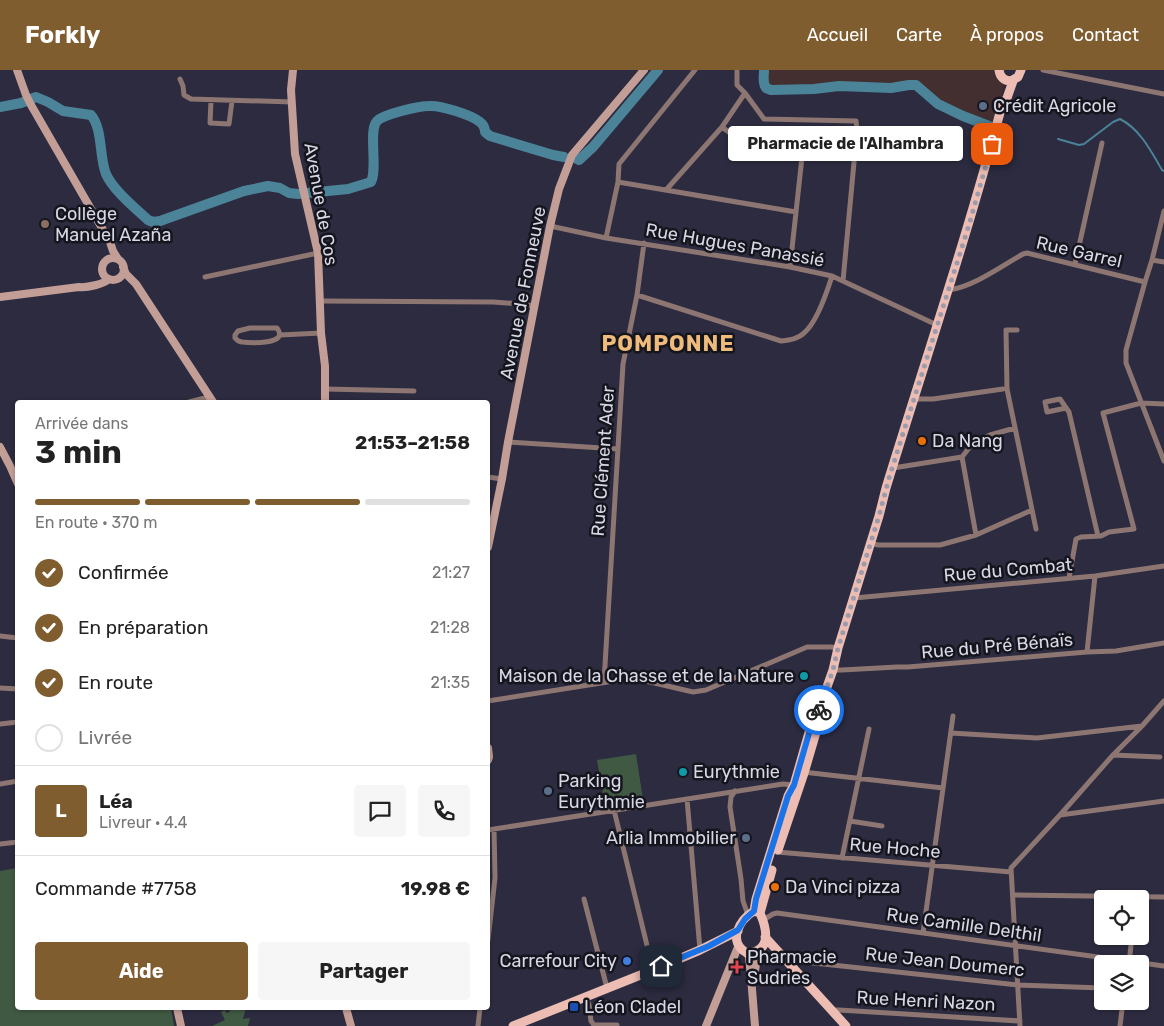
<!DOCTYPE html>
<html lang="fr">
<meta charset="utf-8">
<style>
:root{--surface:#fff;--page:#f6f6f6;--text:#222;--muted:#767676;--line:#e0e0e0;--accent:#7f5d2f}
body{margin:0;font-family:Rubik,sans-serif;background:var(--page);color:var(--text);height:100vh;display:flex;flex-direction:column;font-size:19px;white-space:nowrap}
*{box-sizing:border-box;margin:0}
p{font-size:16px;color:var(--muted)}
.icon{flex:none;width:28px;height:28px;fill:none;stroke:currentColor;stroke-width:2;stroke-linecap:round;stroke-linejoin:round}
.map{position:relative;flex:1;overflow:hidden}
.details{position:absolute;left:15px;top:330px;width:475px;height:610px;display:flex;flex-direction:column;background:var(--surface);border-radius:5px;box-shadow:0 1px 4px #0004}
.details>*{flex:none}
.buttons{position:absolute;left:1094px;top:820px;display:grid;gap:10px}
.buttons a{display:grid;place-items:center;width:55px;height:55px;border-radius:5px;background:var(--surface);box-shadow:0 1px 4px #0004;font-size:25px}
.pin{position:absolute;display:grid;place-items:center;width:42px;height:42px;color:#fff;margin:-21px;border-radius:10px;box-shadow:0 2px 8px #0006}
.courier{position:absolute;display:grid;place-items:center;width:50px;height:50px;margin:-25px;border:4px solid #1a73e8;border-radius:50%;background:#fff;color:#222;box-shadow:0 1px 6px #0007}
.bubble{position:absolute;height:35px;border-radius:5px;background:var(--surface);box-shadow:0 1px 4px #0004;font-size:16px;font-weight:700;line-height:35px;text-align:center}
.headline em{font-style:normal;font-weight:700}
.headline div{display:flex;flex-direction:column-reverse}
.headline{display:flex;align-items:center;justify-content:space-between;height:85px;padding:0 20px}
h1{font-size:32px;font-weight:700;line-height:38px}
.bar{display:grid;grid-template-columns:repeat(4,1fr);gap:8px 5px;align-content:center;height:60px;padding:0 20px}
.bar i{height:6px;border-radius:4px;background:var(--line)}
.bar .current{background:var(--accent)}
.bar p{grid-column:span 4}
.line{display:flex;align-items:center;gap:12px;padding:0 20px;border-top:1px solid var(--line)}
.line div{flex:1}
.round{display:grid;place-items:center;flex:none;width:52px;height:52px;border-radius:5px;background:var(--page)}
ol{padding:0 20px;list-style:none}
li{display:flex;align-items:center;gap:15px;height:55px}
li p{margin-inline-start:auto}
li .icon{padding:5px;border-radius:50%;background:var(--accent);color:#fff;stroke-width:4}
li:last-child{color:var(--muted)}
li i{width:28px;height:28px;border:2px solid var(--line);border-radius:50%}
.cta{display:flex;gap:10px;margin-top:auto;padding:10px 20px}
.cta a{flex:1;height:58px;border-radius:5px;background:var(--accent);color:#fff;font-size:20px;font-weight:700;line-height:58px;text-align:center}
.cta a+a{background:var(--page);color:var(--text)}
header{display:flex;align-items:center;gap:30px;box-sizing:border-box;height:70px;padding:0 25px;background:var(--accent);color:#fff}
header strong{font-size:24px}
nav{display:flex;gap:28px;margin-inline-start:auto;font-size:18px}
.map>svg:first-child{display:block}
.commercial{fill:#432f30}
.green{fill:#405942}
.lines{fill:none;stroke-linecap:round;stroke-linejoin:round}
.stream{stroke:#4b8398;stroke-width:2}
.river{stroke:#4b8398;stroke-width:10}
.street{stroke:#8d7671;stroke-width:5}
.secondary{stroke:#c39e97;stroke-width:8}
.primary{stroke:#edbdb4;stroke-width:9}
.done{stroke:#9b9bab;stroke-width:5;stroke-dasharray:0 9}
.route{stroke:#1a73e8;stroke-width:6}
.service-dot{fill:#5c6f8a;stroke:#15151e;stroke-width:2}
.education-dot{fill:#8d6e63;stroke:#15151e;stroke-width:2}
.food-dot{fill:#e8710a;stroke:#15151e;stroke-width:2}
.culture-dot{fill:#0f9aa8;stroke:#15151e;stroke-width:2}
.shop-dot{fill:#3f7fe0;stroke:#15151e;stroke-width:2}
.health-dot{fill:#e0444e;stroke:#15151e;stroke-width:2}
.transit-dot{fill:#1a4fb4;stroke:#15151e;stroke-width:2}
.labels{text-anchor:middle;stroke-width:5;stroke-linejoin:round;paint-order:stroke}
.poi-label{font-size:18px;fill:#d7d7e5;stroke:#15151e;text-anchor:start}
.street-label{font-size:18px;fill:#d7d7e5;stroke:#15151e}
.district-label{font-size:22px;font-weight:bold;letter-spacing:1px;fill:#efbb7c;stroke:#15151e}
</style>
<header>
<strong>Forkly</strong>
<nav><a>Accueil</a><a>Carte</a><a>À propos</a><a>Contact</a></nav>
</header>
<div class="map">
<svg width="1164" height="956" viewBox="0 0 1164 956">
<rect width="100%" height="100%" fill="#2c2b40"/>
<path class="commercial" d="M764,0H999L1005,10L1002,26V35L996,59L963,46L938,34L916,15H909L891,18L840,16L810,19L771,20L766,18L764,15L763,10Z"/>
<path class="green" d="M636,684L643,729L605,735L597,690Z
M17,798L18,938H171L174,956H0V801Z
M232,938H246L243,949L249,948L250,949L248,956H212L225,950L221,942L225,940L226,943L230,942L229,939Z"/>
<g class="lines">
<path class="stream" d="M1058,69L1079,75L1084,74L1113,52L1120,49C1140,59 1151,81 1162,100L1164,101"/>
<path class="river" d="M764,0C764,7 762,12 766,18L771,20L814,19L839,16L891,18L909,15H916L938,34L963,46L989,56
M0,37L21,33L36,27L48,32L63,41L91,45C103,59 99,87 106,104C113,120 135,138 148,150L153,152L160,151L244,121L268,116L280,118L289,123L298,124L348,119L371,112C378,98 368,60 377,51C384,44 419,36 429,36C440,35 472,45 480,52C484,55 485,58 485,62L490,66L553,85L564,87
M577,89L579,90L593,77L658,0"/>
<path class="street" d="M1043,0L1164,24
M180,9L183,16L184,25L191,29L292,32
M745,23L764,49L856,51L857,60L843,211
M211,31L210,53L229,54L232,31
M722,57L756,83H766
M618,112L796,142
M666,120L722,57L745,23L737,15V0
M550,156L606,168L790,197L832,206L937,255
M606,168L618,112L619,94L695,0
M1152,190L1164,141
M1075,194L1102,73
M790,197L803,78
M205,207L318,183
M1145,212L1126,280V293L1164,391
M949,220C973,217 1002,196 1023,184L1027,183L1145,212L1152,190L1164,192
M637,225L781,271C789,270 798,269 804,263C816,253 827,222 832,206
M320,231L493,232L521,234L535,236
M250,258H277C290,275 250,273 242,272C238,271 238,271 235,268V265L238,261Z
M1017,260H1006L1007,319L1036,459
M280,265L321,263
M325,319L414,321
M914,329H933L1003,319
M189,332L209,327
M1066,338L1047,342L1045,332L1060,329L1069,342L1098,466
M508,372L618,379
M962,387L976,465
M893,398L962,387L973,373L990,365L1015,358
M488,407L502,409
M870,473L878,475H940L976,465L1032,440
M1069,508L1076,469L1081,467L1101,466L1109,462L1134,459L1103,343L1141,333L1164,334
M854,528L1095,506L1164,496
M0,566L18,568
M1087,582L1095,506
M833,600H842L897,597H908L1087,582L1116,581L1164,573
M604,612L623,294L637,225L644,173
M0,618L18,619
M488,631L633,608L693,622L706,620L807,577H831L838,578
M0,654L18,652
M951,663L1037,668L1142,656
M1113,685L1160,687
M803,702L943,718
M0,714L18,711
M735,721L731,727L730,737L741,809L743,831L748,845
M687,729L700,880
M614,740L653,900
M1060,745L1164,731
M850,751L882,756
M488,760L783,714L794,715
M0,774L18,772
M777,782L1011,802
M842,788L869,659
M1013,825L1164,827
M584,829L607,918
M763,850L773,844L777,843L1164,896
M923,863L953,646
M488,870L495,808L494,759
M786,890L1018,915L1102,918
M1129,893L1132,866
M586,927L589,935L591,951L594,955H617
M832,940H839L1020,951
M478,956L480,938
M1020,956L1011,798L1060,745L1113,685L1142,656L1164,631
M1120,956L1123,931"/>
<path class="secondary" d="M17,0L26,25L31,35L110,172L113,181L118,189
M293,0L291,20L295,84L318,183L321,263L325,296V332
M102 199a11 11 0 1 1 22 0a11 11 0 1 1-22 0Z
M123,197L126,204L136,214L213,332
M0,227L79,217C87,218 104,214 109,209
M0,377L10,396L18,414
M488,477L502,409L508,372L550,156L559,119L572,85L644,0
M488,678L489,687L488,690
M747,883L749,887L751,907L755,956
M752,905L755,901L758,881
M177,938L181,956
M346,938L351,956
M706,956L738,877"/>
<path class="primary" d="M999,0C1000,7 1004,11 1011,11L1018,7L1021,0
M778,780L804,703L817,659V647
M754,841L756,829L788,726L794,715L810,659L817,645L833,600L838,578L879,446L886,418C925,291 968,164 1002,35L1007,28L1013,11
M754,841L760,843C767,859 772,882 747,883C727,872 739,850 754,841Z
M760,843L772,800
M765,867L846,956
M513,956L653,900L700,880L738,861"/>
</g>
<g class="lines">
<path class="done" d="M819,640L833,600L838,578L879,446L889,408L969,155L992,74"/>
<path class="route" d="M661,896L709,876L738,860L745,849L754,841L756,829L788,726L794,715L810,660L819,640"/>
</g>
<g class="service-dot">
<circle cx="983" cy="36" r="5"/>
<circle cx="548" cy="721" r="5"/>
<circle cx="746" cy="768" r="5"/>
</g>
<circle class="education-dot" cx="45" cy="154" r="5"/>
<g class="food-dot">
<circle cx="922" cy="371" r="5"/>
<circle cx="775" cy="817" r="5"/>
</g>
<g class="culture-dot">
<circle cx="804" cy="606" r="5"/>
<circle cx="683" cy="702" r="5"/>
</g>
<circle class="shop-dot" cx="627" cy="891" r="5"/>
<path class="health-dot" d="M734.5 889.5h5v5h5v5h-5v5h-5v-5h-5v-5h5z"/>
<rect class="transit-dot" x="569" y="932" width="10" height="10" rx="2.5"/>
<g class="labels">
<g class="poi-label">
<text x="993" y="42">Crédit Agricole</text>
<text x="55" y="150">Collège<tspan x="55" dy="21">Manuel Azaña</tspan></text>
<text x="932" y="377">Da Nang</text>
<text x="794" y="612" text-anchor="end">Maison de la Chasse et de la Nature</text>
<text x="693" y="708">Eurythmie</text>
<text x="558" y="717">Parking<tspan x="558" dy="21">Eurythmie</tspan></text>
<text x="736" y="774" text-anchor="end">Arlia Immobilier</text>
<text x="785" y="823">Da Vinci pizza</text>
<text x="747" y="893">Pharmacie<tspan x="747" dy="21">Sudries</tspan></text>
<text x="617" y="897" text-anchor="end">Carrefour City</text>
<text x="584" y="943">Léon Cladel</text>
</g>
<g class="street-label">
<text transform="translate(321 134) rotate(80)" y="6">Avenue de Cos</text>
<text transform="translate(735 175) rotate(10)" y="6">Rue Hugues Panassié</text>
<text transform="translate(1079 182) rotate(13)" y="6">Rue Garrel</text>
<text transform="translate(523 223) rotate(-79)" y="6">Avenue de Fonneuve</text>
<text transform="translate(603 391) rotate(-86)" y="6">Rue Clément Ader</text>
<text transform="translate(1008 500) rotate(-5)" y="6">Rue du Combat</text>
<text transform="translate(997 576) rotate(-5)" y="6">Rue du Pré Bénaïs</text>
<text transform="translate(895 778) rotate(5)" y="6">Rue Hoche</text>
<text transform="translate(964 855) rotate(8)" y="6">Rue Camille Delthil</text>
<text transform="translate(945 892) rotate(6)" y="6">Rue Jean Doumerc</text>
<text transform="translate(926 931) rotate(3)" y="6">Rue Henri Nazon</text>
</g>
<g class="district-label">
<text x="668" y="281">POMPONNE</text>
</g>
</g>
</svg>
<div class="buttons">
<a><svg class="icon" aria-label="locate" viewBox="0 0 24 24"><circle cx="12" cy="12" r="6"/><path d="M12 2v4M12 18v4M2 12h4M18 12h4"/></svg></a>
<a><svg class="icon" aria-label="layers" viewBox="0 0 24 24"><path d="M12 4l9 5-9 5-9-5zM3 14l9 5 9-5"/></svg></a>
</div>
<div class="pin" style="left:992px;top:74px;background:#ea580c"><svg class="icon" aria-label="bag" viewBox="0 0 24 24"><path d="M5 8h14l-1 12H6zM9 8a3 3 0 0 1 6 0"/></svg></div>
<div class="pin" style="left:661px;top:896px;background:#1f2937"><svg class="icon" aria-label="home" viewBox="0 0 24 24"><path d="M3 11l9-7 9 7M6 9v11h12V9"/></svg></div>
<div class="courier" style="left:819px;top:640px"><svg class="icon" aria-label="bike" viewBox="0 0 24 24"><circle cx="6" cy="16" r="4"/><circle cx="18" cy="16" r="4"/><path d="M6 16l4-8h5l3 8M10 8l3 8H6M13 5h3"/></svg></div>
<div class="bubble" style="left:728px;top:56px;width:235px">Pharmacie de l'Alhambra</div>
<section class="details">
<div class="headline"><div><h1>3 min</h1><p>Arrivée dans</p></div><em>21:53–21:58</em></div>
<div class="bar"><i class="current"></i><i class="current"></i><i class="current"></i><i></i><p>En route · 370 m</p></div>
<ol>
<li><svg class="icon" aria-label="check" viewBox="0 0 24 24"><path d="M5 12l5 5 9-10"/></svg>Confirmée<p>21:27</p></li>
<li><svg class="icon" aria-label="check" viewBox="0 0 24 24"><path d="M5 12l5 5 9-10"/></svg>En préparation<p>21:28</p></li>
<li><svg class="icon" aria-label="check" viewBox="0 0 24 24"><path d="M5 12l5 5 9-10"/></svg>En route<p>21:35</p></li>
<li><i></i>Livrée</li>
</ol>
<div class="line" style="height:90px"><b class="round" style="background:var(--accent);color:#fff">L</b><div><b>Léa</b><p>Livreur · 4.4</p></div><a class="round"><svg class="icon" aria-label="chat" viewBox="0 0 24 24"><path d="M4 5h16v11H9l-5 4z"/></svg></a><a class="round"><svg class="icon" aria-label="phone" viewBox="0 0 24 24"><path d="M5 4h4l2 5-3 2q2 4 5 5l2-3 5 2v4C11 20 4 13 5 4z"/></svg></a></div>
<div class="line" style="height:65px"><div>Commande #7758</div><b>19.98 €</b></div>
<div class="cta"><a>Aide</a><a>Partager</a></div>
</section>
</div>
